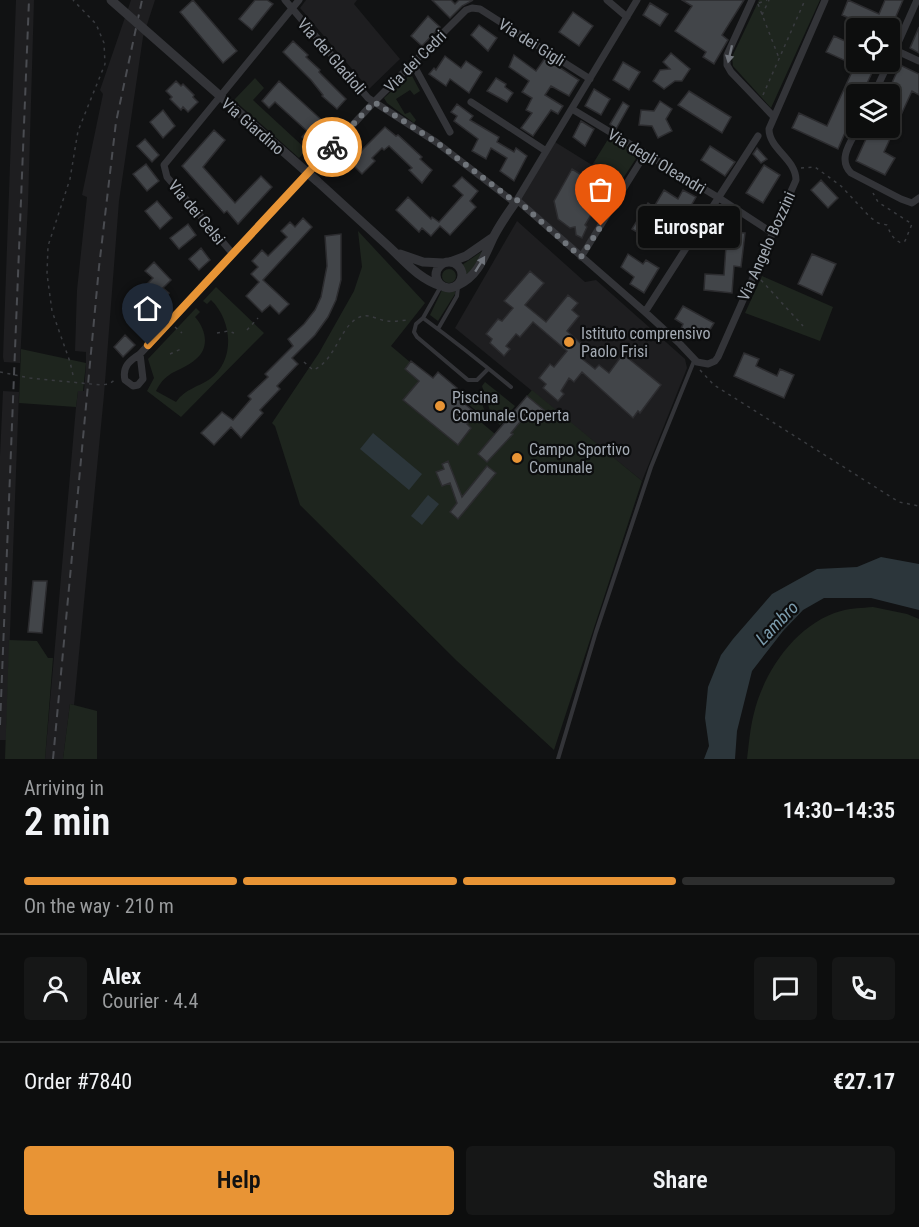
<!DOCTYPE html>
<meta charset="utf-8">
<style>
:root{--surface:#0d0e0e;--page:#161717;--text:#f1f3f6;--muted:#9a9c9e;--line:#2d2e2e;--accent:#e89435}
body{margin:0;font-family:"Roboto Condensed",sans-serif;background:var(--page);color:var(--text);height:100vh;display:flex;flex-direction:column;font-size:22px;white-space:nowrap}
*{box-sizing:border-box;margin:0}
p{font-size:20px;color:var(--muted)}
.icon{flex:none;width:33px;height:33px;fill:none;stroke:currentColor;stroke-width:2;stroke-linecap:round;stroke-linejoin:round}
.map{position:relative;height:759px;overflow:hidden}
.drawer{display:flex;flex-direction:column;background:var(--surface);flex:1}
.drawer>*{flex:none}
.fabs{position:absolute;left:846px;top:18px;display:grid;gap:12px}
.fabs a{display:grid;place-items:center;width:54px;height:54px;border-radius:6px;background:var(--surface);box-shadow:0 2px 4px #0004,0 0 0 2px var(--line);font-size:30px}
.pin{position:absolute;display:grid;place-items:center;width:51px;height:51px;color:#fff;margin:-62px -26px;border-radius:50% 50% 50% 0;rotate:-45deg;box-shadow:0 0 6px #0007}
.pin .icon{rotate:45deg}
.courier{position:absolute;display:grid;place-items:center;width:60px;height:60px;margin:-30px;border:4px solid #e89435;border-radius:50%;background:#fff;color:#222;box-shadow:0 2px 8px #0007}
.bubble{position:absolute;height:42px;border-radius:6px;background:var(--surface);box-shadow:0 2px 4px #0004,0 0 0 2px var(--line);font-size:20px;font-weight:600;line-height:42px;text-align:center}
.summary em{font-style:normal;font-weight:600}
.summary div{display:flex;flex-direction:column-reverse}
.summary{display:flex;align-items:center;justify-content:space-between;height:102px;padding:0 24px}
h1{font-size:39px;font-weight:600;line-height:45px}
.bar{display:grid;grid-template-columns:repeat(4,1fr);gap:9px 6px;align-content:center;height:72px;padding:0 24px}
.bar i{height:8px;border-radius:4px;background:var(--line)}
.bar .selected{background:var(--accent)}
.bar p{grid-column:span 4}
.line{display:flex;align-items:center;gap:15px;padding:0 24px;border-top:2px solid var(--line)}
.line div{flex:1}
.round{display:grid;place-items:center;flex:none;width:63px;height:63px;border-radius:6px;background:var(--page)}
.primary-button{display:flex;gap:12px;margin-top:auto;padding:12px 24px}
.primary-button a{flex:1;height:69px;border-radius:6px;background:var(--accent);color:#111;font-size:24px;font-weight:600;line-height:69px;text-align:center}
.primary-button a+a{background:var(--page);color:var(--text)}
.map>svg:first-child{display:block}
.built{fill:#1e1e20}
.green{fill:#1e251e}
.water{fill:#2c363b}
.building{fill:#424549;stroke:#2c2c2f;stroke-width:1.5}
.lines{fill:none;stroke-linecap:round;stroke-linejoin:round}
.path{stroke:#393b3f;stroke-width:1.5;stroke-dasharray:3 4.5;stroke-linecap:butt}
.service{stroke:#333438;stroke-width:4}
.minor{stroke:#333438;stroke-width:7}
.tertiary{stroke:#333438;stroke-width:9}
.rail{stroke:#4a4c51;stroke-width:2;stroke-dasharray:8 6;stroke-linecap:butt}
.tertiary-bridge{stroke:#333438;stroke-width:9}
.oneway{fill:#71757c}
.done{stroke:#70757b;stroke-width:6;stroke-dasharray:0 10.8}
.route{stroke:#e89435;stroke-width:8}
.poi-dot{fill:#e89435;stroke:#0c0d0e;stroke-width:2}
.labels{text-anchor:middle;stroke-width:4.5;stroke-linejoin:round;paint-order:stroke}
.street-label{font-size:16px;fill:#a3aab3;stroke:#0c0d0e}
.poi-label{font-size:16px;fill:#a3aab3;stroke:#0c0d0e;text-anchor:start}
.water-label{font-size:18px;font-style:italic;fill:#7c9cad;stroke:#0c0d0e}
</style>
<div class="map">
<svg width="919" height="759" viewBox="0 0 919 759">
<rect width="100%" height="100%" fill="#111213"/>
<path class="built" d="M16,0H34L28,204L20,363L4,362L3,357Z
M131,0H155L143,37L119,201L104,395L74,705L70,704L63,759H45L76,407L78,391H84L86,363V352L75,351L77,290L87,197L82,195L103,94L100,90Z
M306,0H357L354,4L400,59L369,89L300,8Z
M555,142L592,165L594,162L625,182L581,253L520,199Z
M517,221L585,282L596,280L685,359L687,368L642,481L455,328Z
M3,391L19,392L6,740H0V456Z"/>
<path class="green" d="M759,0H820L771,108L733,66L732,57Z
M411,74L420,91L414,95L410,90L396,99L405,114L410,112L416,120L414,123L387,103L384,98Z
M255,78L264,88L253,100L307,150L299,158L234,100Z
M610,136L639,154L622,180L594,162Z
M358,231L425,303L391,346L495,434L532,390L642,481L554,750L457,661L300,505L275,426L272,423L319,353L354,291L362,267Z
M484,250L470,273L465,276L462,265Z
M442 276a7 7 0 1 1 14 0a7 7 0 1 1-14 0Z
M762,276L833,307L820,341L745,313Z
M216,287L264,333L181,417L147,391L154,378L148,359L196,308L200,312L195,317C206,329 210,348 196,359C180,373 167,369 156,391L176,402C185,389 198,387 210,379C236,360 232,320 211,300L207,304L203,301Z
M442,290H455V294L438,321L430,315Z
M21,349L86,363L83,391H78L76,407L19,403Z
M485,382L515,406L500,425L492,417L482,386Z
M461,390L471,398L477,391L489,422L458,395Z
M873,607L907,614L919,619V759H747C749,744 750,728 754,713C764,671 797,623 841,611C851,608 862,608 873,607Z
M9,640L37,641L48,658H53L45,759H5Z
M70,704L97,711V759H63Z"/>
<path class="water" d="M373,433L422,474L409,490L360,449Z
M428,495L439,504L422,525L411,516Z
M881,557L919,564V610L871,598H824L803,610L783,631L752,671L737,731L735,759H704L709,746L705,718L708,687L721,655L733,639L772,594L817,569L857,567Z"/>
<path class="building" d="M193,0L237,51L223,63L180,12Z
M255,0H267L273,4L252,30L239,19Z
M432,0H451L455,4L459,0H473L462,6L450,18Z
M682,0H744L722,35L728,40L714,64L703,57L706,52L675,31L692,6Z
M848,0L879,14L885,0H903L891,28H872L842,15Z
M650,3L668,14L660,26L643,15Z
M573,12L593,26L579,46L559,32Z
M428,16L440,27L422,46L411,36Z
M479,25L497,38L488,51L471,35Z
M919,27V53L910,48Z
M834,36L856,46V62H877L862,94H856V107L838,149L792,128L799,113L827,126L855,65L826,52Z
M293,41L308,55L306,57L320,70L319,72L346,99L337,109L322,96L323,95L311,80L283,52Z
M671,53L690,69L682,81H675L664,89L653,81L660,70L670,69L663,62Z
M514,55L536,71L545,58L579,80L569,96L551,86L545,95L563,106L558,114L551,110L533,136L521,128L532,113L526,110L532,98L522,92L529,81L509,67Z
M445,56L461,68L466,61L482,72L469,93L450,79L446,86L429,74L434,68L436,70Z
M623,62L640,72L629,90L613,80Z
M900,65L919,74V95L912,91L884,152L895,158L885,175L856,161L871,128H890V94H887Z
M496,78L506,84L505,87L513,93L507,102L487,91Z
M176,81L181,86L183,84L194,95L193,97L198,102L188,112L183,107L181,110L170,99L172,97L166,91Z
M279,81L327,125L310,144L302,137L307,131L275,102L269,108L262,101Z
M594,89L610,99L601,115L585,106Z
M689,91L731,117L722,133L678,105Z
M660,101L672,109L666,119L672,131L658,138L652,126L639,125L641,110L654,111Z
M623,102L629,106L616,129L610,124Z
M457,104L473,116L470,120L499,137L497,142L514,152L516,148L527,156L514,181L500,171L507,158L491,148L486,159L472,151L478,139L454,121L457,116L451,112Z
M163,110L175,126L163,138L150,122Z
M581,121L594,129L585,146L573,137Z
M385,127L396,136L398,135L422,157L420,159L432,170L422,183L409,170L412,168L389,146L384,150L382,148L372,158L375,161L362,174L354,166L355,164L354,162L358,157L357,155Z
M214,130L225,140L203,167L235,203L261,176L272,187L238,224L227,211L224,213L182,166Z
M145,139L159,155L152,162L137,146Z
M710,146L735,162L725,176L701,160Z
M757,148L767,159L761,163L753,154Z
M146,164L159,181L147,191L133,174Z
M764,165L780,175L763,203L746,193Z
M572,169L606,190L585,225L587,227L582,238L576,235L575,227L570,228L558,219L554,201Z
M462,177L478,191L470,201L476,207L450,235L440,226L431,236L422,228L419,232L396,210L408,197L431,219L432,217L439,222L463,195L453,186Z
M821,180L838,198L828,208L811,190Z
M664,190L678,199L683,190L696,197L680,225L660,212L645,237L632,229L648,203L654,207Z
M157,201L172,218L160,229L145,211Z
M303,218L312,227L263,280L289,304L279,314L270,305L262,312L246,296L259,282L251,274L258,267L252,261L262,250L268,256L287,237L281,231L290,222L295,227Z
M188,224L196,235L179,249L170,238Z
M727,232L745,233L741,267L734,266L732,293L704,290L705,274L724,275Z
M341,234V280L336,300L328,317L315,335L292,358L298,364L277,386L280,389L260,410L263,413L241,438L231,427L214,445L201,433L222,412L233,420L251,399L248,396L268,377L265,374L293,346L288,339L304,324L315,310L321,297L327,266L325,236Z
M201,248L210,260L199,270L189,259Z
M628,254L643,264L646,260L659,268L644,293L630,284L634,277L621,267Z
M812,254L836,264L822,295L798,284Z
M154,262L171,280L163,288L169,293L150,316L155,320L144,333L130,320L150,298L141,290L153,278L145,271Z
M530,271L544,283L525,305L546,322L568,295L578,303L572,310L579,316L567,331L588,350L581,358L595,369L599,365L609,373L623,354L661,385L640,413L638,411L633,418L582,372L574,382L569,378L561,391L564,394L558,401L543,388L546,384L539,378L550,364L554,367L567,351L533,322L520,337L516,334L506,346L510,349L504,356L490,343L492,339L486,334L498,319L502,321L513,308L504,301Z
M683,306L714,323L705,338L693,331L691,335L681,329L683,324L675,319Z
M125,335L135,345L123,357L114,347Z
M744,353L759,359L756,366L777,376L780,369L794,375L784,398L734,376Z
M411,361L433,378L438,372L457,388L452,394L476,413L467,424L471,428L458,445L403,400L419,381L405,369Z
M527,396L544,410L537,418L529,411L511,433L513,434L487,462L478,454Z
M448,461L462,497L487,466L496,473L458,519L450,512L457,503L450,483L442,486L436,472L444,469L442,464Z
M33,581H47L42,633L28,632Z"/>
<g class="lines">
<path class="path" d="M759,3L767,0
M758,4L779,58
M762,15L769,0
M763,95L805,0
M801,168L815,167L841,186L870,217L878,223L887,225C890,233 893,239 901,243L905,241L912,224L878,202L873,193
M761,280L803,326
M175,327L182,333
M247,330L258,318
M217,333L228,331L234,333
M170,354L181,349
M304,362L313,370C337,361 341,319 364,316C371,315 379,320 387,321C394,322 403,320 410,320
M700,370L714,385L899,502L919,506
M0,372L30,378L101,385L109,384L116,379
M73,375L70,362L52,311L47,274L48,246L70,179L78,131L105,64L104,43L96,24L73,0"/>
<path class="service" d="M423,318L441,286
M438,329L457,296L458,287
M488,369L477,380H468L417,337L414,332L416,324L423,318C453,340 482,363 511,387
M558,759L596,632L651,467L694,361"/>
<path class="minor" d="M285,0L368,98L436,142L515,203L637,0
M607,0L627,17
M752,0L727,55V65L731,72L774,117
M895,50L919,61
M890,61L917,0
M413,64L450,132
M874,94L889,62
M471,102L546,151
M572,109L719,198L771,232
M858,128C851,142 837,159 851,173L901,199L912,203L919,198
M517,200L645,312L680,344L697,362L708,364L715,361L718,357L796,180C796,159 769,149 769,129L825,0
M233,254L167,177L164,165L299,0
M581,257L645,154
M645,312L758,136
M140,354L143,379L138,385L133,386L125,380C122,367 129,361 140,354L374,102L466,10L472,8L480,9L590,79"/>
<path class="tertiary" d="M317,181C340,202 363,223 386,244C405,261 417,278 441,286
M400,254L423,262L444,263
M450,262L466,256L492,238
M436 275a13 13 0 1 1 26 0a13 13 0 1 1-26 0Z
M458,285C479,276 485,254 494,236C500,224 508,213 515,203"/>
<path class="rail" d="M0,725L29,0
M53,759L99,267L116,122L142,0"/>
<path class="tertiary-bridge" d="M111,0L317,181"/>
</g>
<defs><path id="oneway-solid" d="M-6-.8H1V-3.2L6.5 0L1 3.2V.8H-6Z" transform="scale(1.5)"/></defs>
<g class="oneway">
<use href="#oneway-solid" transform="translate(730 54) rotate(103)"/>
<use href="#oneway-solid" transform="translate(480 264) rotate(-58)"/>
</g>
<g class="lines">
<path class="done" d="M332,147L374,102L436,142L515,202L517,200L581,257L601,226"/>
<path class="route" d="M148,345L332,147"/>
</g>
<g class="poi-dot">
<circle cx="569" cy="342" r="6"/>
<circle cx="440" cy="406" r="6"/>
<circle cx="517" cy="458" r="6"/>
</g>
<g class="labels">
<g class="street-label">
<text transform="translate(532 42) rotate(32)" y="6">Via dei Gigli</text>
<text transform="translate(332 56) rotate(49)" y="6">Via dei Gladioli</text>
<text transform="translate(415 61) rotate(-45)" y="6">Via dei Cedri</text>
<text transform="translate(253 126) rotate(41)" y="6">Via Giardino</text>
<text transform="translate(657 161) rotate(31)" y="6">Via degli Oleandri</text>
<text transform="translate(197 212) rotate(50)" y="6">Via dei Gelsi</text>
<text transform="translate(766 246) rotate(-66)" y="6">Via Angelo Bozzini</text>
</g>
<g class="poi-label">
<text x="581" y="339">Istituto comprensivo<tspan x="581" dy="18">Paolo Frisi</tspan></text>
<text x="452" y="403">Piscina<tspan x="452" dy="18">Comunale Coperta</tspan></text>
<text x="529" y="455">Campo Sportivo<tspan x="529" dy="18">Comunale</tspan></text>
</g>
<g class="water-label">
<text transform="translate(777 623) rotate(-46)" y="6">Lambro</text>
</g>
</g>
</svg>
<div class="fabs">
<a><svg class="icon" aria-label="locate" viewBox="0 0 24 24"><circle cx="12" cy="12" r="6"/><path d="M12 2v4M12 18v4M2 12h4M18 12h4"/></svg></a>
<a><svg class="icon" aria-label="layers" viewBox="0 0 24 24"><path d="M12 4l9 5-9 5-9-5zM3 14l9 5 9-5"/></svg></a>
</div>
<div class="pin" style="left:601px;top:226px;background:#ea580c"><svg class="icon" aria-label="bag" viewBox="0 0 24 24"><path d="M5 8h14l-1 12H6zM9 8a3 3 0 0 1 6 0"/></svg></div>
<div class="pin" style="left:148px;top:345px;background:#1f2937"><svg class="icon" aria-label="home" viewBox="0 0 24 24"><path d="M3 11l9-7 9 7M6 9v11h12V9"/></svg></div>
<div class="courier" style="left:332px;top:147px"><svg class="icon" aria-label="bike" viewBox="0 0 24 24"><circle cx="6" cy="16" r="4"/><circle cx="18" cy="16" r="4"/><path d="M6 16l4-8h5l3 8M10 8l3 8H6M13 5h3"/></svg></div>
<div class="bubble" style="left:638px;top:206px;width:102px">Eurospar</div>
</div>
<section class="drawer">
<div class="summary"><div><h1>2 min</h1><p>Arriving in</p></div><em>14:30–14:35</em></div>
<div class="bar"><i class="selected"></i><i class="selected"></i><i class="selected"></i><i></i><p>On the way · 210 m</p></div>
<div class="line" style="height:108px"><a class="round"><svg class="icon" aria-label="person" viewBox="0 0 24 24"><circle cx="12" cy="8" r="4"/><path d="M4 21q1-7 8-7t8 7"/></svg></a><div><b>Alex</b><p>Courier · 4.4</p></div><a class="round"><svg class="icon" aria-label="chat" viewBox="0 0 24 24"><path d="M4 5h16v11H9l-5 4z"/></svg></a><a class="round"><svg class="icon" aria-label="phone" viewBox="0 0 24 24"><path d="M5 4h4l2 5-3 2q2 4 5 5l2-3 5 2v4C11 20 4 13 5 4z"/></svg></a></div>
<div class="line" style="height:78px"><div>Order #7840</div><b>€27.17</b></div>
<div class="primary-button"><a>Help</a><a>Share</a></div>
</section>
